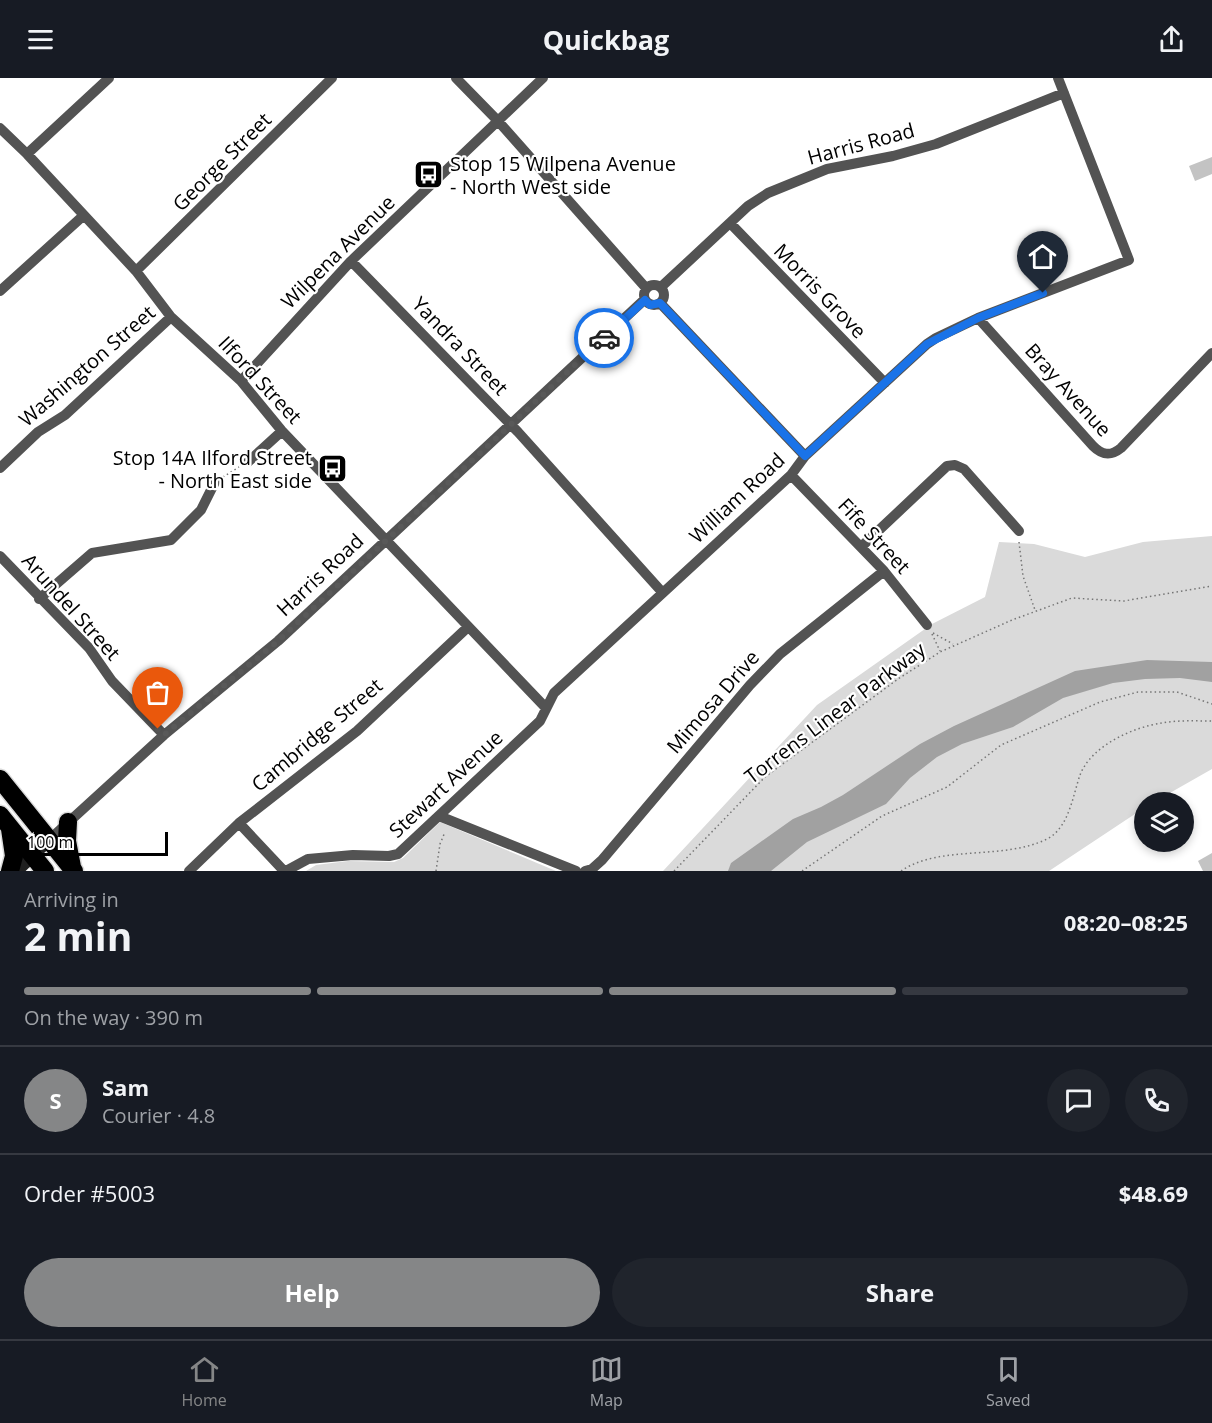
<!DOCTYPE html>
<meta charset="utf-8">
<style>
:root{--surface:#171b24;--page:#20242c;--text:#f1f3f6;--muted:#9ea1a6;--line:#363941;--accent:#858687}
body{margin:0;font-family:"Open Sans",sans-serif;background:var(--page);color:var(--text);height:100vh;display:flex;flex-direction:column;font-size:22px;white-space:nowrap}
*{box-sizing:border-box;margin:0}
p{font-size:20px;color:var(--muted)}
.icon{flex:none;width:33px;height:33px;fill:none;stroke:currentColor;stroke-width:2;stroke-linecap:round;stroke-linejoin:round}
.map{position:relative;height:793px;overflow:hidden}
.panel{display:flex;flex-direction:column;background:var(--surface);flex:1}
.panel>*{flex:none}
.controls{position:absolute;left:1134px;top:714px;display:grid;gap:12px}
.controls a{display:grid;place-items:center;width:60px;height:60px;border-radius:50%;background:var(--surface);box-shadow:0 3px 9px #0003;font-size:30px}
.scale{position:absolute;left:18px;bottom:15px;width:150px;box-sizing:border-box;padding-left:6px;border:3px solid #000;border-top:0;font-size:16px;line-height:21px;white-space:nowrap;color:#000;-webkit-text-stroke:4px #fff;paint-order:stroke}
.pin{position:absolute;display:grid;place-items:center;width:51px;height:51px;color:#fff;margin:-62px -26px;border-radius:50% 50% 50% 0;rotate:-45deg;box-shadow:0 0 6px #0007}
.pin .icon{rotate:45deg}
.courier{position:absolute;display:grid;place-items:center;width:60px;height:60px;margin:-30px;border:4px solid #1a73e8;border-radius:50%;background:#fff;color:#222;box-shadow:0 2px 8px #0007}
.head em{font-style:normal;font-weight:700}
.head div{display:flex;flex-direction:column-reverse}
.head{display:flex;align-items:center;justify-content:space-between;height:102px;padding:0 24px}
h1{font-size:39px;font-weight:700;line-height:45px}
.bar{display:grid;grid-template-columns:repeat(4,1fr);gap:9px 6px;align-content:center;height:72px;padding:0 24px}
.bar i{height:8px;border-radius:4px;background:var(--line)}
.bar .selected{background:var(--accent)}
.bar p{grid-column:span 4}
.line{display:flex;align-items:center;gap:15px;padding:0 24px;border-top:2px solid var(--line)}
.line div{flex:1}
.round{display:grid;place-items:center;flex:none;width:63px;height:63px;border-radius:32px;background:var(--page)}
.button{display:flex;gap:12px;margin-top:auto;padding:12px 24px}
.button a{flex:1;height:69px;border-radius:36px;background:var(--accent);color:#fff;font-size:24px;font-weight:700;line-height:69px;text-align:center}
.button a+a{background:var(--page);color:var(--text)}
header{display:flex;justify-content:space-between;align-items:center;height:78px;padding:0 24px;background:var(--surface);font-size:27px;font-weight:700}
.tab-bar{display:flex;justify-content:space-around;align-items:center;height:84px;border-top:2px solid var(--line);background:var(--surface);font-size:16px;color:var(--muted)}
.tab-bar a{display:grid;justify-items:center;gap:3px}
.tab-bar .selected{color:var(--accent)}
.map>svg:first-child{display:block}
.green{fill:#dadada}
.water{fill:#a1a1a1}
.building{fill:#c3c3c3}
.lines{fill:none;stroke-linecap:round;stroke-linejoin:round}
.highway-casing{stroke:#dbdbdb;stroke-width:21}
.path{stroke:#757575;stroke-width:1.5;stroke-dasharray:1.5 3;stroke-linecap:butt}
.street{stroke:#535353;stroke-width:10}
.secondary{stroke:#202020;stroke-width:12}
.highway{stroke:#000;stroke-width:18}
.done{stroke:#595959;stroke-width:6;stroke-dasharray:0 10.8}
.route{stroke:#1a73e8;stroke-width:8}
.labels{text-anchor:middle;stroke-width:4.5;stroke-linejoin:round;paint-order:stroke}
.street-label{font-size:20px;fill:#000;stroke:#fff}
.poi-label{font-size:20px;fill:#000;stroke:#fff;text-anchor:start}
</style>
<header><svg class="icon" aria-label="menu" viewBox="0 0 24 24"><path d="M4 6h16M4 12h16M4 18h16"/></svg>Quickbag<svg class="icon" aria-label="share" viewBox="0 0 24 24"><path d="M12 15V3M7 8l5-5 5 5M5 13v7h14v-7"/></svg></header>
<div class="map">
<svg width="1212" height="793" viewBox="0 0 1212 793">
<rect width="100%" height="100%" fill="#fff"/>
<path class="green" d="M1212,458V691L1154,724H1144V730L1049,793H663L817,627L932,546L985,519L999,464L1034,466L1085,479L1143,464Z
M440,744L556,793H306L316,787L348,783L394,784L403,780Z"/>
<path class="water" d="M1147,582L1212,584V604L1180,600L1145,601L1113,605L1063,620L1013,649L962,666L937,679L910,700L886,726L807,764L771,793H728L731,785L793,741L821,729L843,717L920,666L954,648L1075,593Z"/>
<path class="building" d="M1212,79V96L1195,103L1189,88Z
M1212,775V793H1203L1198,783Z"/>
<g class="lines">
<defs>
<path id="highway" d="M0,701L74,793
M0,737L45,793
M68,744L67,763L72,789
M10,793L14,778L10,751"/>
</defs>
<use href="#highway" class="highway-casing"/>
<path class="path" d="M223,399L239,389
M1019,464L1023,498L1035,532
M933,555L953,566
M932,556L940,573
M436,793L440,766L445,754
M674,793L765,699L898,601L940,574L1012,542L1072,520L1124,523L1212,508
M802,793L882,738L947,709L1001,667L1100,624L1138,614H1177L1212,626
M901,793C941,766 1002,783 1047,761C1069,750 1073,717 1080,697C1091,668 1133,649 1162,645C1178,642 1195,643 1212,643"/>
<path class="street" d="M456,0L498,43L646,210
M0,50L27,76L136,193L171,239L241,303L282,353L546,630
M27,76L109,0
M730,145L885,305
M351,183L518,354L662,514
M136,193L332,0
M644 217a10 10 0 1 1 20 0a10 10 0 1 1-20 0Z
M661,209L748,128L768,115L827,91L893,78L936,66L1064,15
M0,213L83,138
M660,225L805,378
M978,240L1093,368C1102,377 1110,379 1121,370L1212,275
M241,303L351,183L543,0
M248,384L282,353
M0,390L38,354L65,337L171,239
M791,397L884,493L927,547
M861,469L947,388L955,387L964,391L1019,453
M0,478L89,570L112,603L164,657
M39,521L92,475L171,462L201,432L215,404
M439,738L576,793
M239,745L284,793
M49,762L164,657L278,563L644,222
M189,793L239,745L357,653L468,549
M286,793L308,781L353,777L389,778L398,776L540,643L554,615L791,397L805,378L927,266L936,260L978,240L1129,182L1058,0
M585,793L592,791L602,782L750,607L780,576L884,493"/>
<path class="secondary" d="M17,793L49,762"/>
<use href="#highway" class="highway"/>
</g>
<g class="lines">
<path class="done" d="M158,651L164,657L278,563L604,260"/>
<path class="route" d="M604,260L645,222L650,227L660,225L805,378L927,266L978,240L1043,215"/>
</g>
<defs>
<symbol id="bus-square" viewBox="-11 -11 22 22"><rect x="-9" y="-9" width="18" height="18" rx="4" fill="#000" stroke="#fff"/><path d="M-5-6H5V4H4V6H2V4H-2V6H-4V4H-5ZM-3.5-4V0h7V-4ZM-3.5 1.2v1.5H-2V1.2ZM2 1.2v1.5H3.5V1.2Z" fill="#fff"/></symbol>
</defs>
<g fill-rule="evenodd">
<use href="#bus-square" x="412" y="80" width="33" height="33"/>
<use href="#bus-square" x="316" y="374" width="33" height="33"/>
</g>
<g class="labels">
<g class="street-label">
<text transform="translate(861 66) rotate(-15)" y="7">Harris Road</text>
<text transform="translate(222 84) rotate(-45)" y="7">George Street</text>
<text transform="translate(338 174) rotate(-45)" y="7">Wilpena Avenue</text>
<text transform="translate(820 213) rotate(46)" y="7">Morris Grove</text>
<text transform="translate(460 268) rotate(46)" y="7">Yandra Street</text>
<text transform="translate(87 288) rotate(-41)" y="7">Washington Street</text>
<text transform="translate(260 302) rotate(47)" y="7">Ilford Street</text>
<text transform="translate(1068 312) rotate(48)" y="7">Bray Avenue</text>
<text transform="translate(737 420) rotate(-43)" y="7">William Road</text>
<text transform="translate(874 458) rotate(47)" y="7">Fife Street</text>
<text transform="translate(320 497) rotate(-43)" y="7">Harris Road</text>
<text transform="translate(71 529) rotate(48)" y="7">Arundel Street</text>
<text transform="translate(713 624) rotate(-49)" y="7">Mimosa Drive</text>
<text transform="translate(835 635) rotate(-37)" y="7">Torrens Linear Parkway</text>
<text transform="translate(317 657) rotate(-40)" y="7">Cambridge Street</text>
<text transform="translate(446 706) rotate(-43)" y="7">Stewart Avenue</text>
</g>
<g class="poi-label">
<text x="450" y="93">Stop 15 Wilpena Avenue<tspan x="450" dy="23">- North West side</tspan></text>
<text x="312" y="387" text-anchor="end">Stop 14A Ilford Street<tspan x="312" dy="23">- North East side</tspan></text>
</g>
</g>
</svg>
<div class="controls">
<a><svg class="icon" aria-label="layers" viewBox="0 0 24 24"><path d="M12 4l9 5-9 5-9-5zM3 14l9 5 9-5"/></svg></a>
</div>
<div class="scale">100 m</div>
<div class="pin" style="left:158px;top:651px;background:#ea580c"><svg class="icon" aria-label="bag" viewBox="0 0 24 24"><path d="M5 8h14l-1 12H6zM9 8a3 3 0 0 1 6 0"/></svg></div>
<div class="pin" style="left:1043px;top:215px;background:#1f2937"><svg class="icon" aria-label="home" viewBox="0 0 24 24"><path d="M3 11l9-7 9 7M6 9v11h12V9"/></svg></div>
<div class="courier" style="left:604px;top:260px"><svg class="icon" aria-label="car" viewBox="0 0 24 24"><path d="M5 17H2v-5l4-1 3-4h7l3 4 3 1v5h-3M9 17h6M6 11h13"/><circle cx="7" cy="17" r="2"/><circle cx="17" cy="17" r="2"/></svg></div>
</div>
<section class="panel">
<div class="head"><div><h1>2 min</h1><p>Arriving in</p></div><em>08:20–08:25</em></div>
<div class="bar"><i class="selected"></i><i class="selected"></i><i class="selected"></i><i></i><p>On the way · 390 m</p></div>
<div class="line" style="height:108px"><b class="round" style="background:var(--accent);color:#fff">S</b><div><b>Sam</b><p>Courier · 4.8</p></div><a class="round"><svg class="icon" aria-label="chat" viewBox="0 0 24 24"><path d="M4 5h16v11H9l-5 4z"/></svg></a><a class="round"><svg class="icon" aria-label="phone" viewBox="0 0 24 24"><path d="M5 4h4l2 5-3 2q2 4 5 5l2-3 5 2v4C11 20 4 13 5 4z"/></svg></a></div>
<div class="line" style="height:78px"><div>Order #5003</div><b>$48.69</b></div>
<div class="button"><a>Help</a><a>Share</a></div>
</section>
<nav class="tab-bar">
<a class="selected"><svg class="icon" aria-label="home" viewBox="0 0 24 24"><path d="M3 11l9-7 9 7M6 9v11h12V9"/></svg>Home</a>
<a><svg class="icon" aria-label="map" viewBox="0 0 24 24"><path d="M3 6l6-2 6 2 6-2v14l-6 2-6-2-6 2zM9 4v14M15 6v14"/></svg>Map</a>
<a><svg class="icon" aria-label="saved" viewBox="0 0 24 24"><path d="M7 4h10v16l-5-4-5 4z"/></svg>Saved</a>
</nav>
